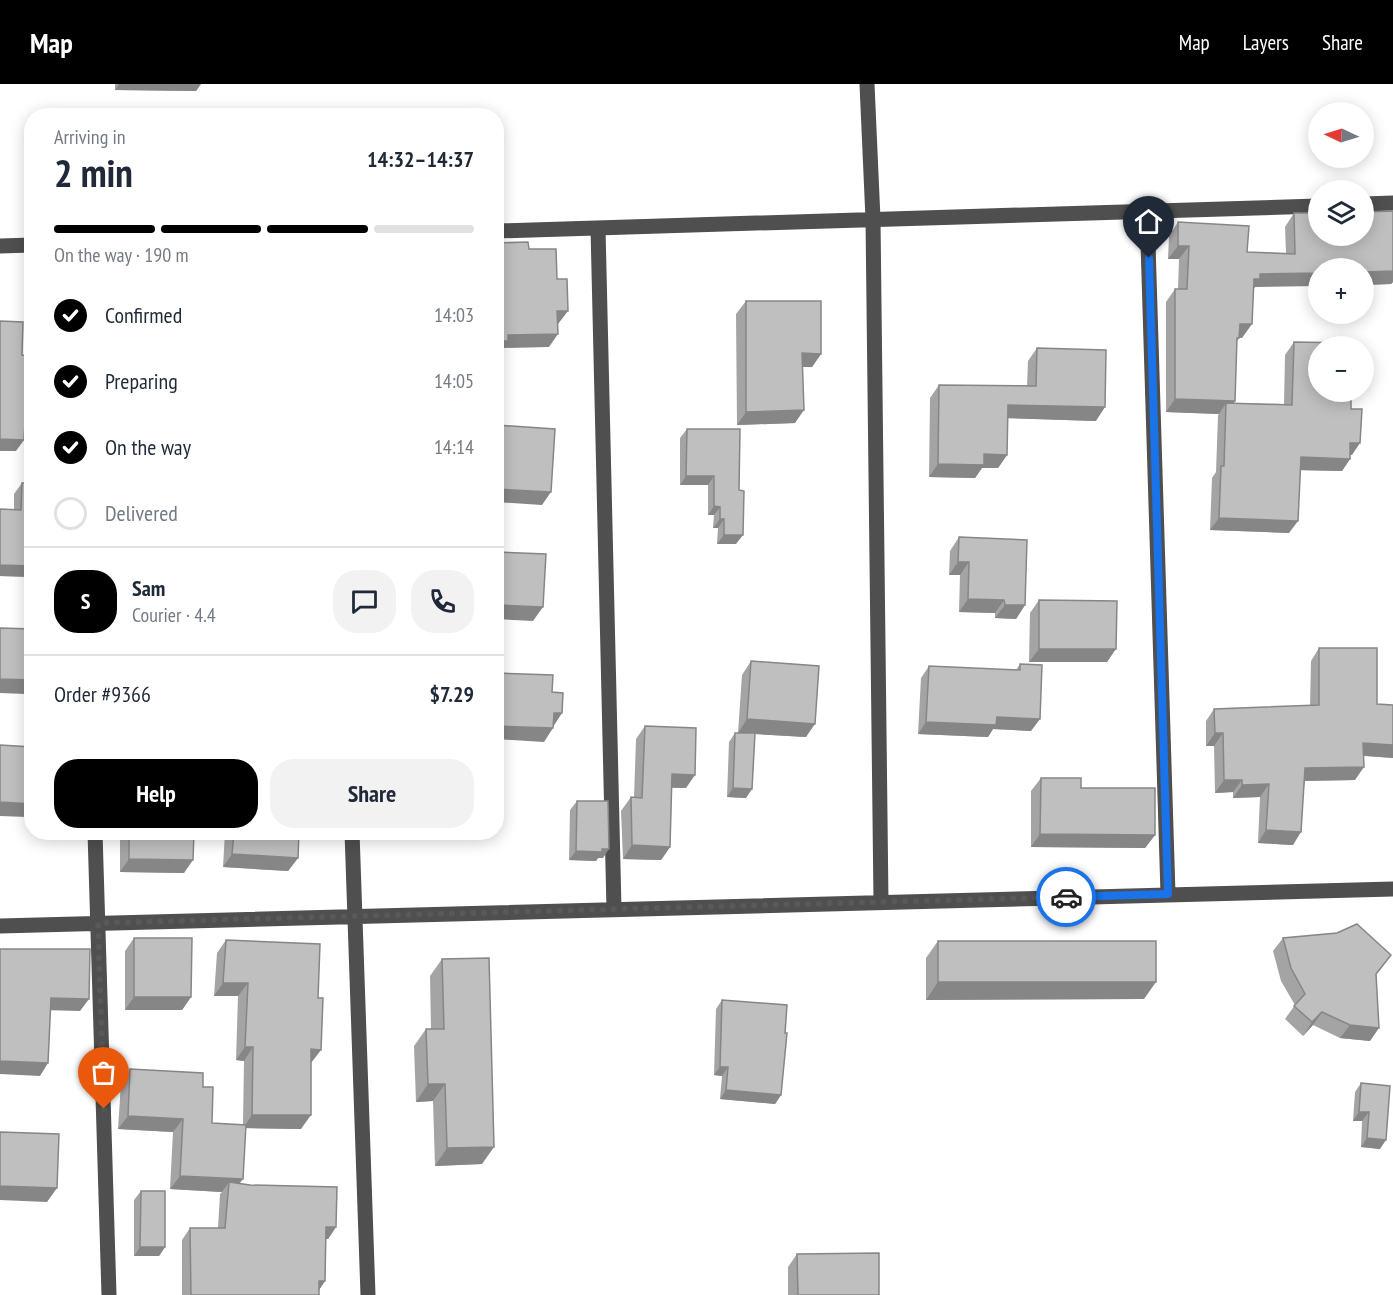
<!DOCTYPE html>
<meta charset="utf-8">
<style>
:root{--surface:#fff;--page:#f2f2f3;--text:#1f2937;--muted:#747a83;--line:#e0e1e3;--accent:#000}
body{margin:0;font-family:"PT Sans Narrow",sans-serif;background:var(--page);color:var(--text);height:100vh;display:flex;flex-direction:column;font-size:22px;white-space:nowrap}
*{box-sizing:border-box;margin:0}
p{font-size:20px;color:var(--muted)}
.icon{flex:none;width:33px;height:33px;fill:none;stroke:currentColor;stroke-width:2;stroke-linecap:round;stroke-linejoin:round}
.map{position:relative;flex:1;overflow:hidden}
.details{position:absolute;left:24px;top:24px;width:480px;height:732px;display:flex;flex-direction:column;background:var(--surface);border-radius:24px;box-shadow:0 3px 15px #0003}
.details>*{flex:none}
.needle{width:39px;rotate:274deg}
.buttons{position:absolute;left:1308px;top:18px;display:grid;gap:12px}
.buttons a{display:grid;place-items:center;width:66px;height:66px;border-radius:50%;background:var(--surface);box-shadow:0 3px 15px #0003;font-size:30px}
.pin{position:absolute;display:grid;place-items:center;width:51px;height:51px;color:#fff;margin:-62px -26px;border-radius:50% 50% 50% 0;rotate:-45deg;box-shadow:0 0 6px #0007}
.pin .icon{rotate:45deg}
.courier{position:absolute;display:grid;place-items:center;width:60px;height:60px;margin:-30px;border:4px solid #1a73e8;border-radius:50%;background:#fff;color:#222;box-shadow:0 2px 8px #0007}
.head em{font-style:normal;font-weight:700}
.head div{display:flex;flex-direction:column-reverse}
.head{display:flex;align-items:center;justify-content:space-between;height:102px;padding:0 30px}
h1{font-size:39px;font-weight:700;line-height:45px}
.bar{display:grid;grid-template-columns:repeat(4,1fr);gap:9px 6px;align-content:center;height:72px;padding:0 30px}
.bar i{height:8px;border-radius:4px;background:var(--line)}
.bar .active{background:var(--accent)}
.bar p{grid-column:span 4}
.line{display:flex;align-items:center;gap:15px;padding:0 30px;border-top:2px solid var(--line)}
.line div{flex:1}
.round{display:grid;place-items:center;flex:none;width:63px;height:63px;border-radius:24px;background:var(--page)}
ol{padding:0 30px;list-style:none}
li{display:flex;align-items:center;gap:18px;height:66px}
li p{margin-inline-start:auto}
li .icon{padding:6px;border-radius:50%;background:var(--accent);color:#fff;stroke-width:4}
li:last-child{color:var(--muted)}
li i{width:33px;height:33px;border:3px solid var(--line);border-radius:50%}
.primary-button{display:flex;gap:12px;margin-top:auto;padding:12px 30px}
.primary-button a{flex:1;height:69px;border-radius:24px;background:var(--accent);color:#fff;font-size:24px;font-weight:700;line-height:69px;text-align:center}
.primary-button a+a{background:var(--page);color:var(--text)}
header{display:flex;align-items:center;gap:36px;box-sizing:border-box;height:84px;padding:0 30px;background:var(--accent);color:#fff}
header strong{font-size:28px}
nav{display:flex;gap:33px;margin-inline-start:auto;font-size:21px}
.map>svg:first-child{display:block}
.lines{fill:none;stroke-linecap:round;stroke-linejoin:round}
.minor{stroke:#4f4f4f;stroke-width:15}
.wall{fill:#a4a4a4}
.shaded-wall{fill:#868686}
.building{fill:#bfbfbf;stroke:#868686;stroke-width:1.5}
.done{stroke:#595959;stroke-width:6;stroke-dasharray:0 10.8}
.route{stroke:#1a73e8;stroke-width:8}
</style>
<header>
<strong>Map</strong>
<nav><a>Map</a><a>Layers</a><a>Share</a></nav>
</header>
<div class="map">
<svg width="1393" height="1211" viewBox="0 0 1393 1211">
<rect width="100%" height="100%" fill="#fff"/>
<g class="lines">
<path class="minor" d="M867,0L873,135L881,818
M1364,120L1393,119
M1147,127L1168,810
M598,144L614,825
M496,147L1318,122
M0,162L32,161
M95,748L109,1211
M352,748L368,1211
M0,842L1393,805"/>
</g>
<path class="wall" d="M115,0H201L196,7L115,6Z
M1393,127V198L1391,200L1364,201V184L1255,203L1253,205L1242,254H1239L1237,258L1234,319L1284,320L1285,271L1294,258L1351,325L1352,371H1350V375L1342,387L1300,386L1289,449L1210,446L1212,394L1216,388L1218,331L1219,330L1166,328V218L1175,205H1178L1179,175H1168L1169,152L1178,138L1247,168L1286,169L1285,143L1294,129Z
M746,217L821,270L812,283H803L795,339L737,341L736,230Z
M1037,264L1096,337L1008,334L1007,371L998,384H982L975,394L929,393L930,314L939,301L1027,302L1028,277Z
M687,345H740L736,460H717L718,444H713L714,431H708V401H680V354Z
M22,399L32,493L0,492V425H14V410Z
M959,453L1025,521L1016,535L995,534V529L959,528L960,491H949L950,467Z
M1039,516L1107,578H1029L1030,529Z
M1319,564L1377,620L1393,674L1364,672L1355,696L1305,697L1293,761L1258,759L1260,713L1233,714V708L1215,709L1214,662H1206V637L1214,625L1310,622L1311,577Z
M751,577L806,653L755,650L746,714L727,713L729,658L735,649H738L742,591Z
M1020,580L1031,647L993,645L988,653L918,650L921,594L929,582L1016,586Z
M645,642L686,704H672L670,763L661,776L623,775L621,727L631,713L634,714L636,655Z
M1041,694L1081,704L1155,751L1145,764L1031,763V707Z
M577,717L603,774H598L596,777L569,776L570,726Z
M120,748H194L184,789L120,788Z
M225,748H299L298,774L288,787L223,783Z
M134,854L191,913L182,926H125V867Z
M1283,854L1391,871L1376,891L1370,957L1340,954L1313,941L1303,952L1285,935L1295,921L1281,897L1273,867Z
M226,856L311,979L301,1045L245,1044L240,1099L336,1143L328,1155H326L325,1197L319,1206V1211H182V1156L190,1144H218L220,1110L222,1108L170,1105L173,1048L118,1045L121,999L130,985L203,1003L212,1039L243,1041L244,977L236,976L238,912H214L217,869Z
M938,857L1144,915L926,916V874Z
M442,875L482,1080L435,1082L433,1017L416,1018L414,962L426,945H431L430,892Z
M722,916L781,1011L775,1020L720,1015L722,992L714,991L716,925Z
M1361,999L1380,1065L1361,1063L1362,1037H1353L1355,1008Z
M141,1107L165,1163L159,1172H134V1116Z
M797,1170L879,1211H788V1183Z"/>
<path class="shaded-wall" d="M119,0H201L196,7L115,6Z
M1178,162H1189L1179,175H1168Z
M1393,187V198L1391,200L1364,201V188Z
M1318,189V202L1255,203L1251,208L1254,195L1260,190Z
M557,227H568L558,240H548Z
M1240,240H1252L1242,254L1230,253Z
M558,250L549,263L503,264L499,270H496V257L508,251Z
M802,269L821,270L812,283H793Z
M28,292H32V295L26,303Z
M1175,315L1235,317L1226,330V319L1219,330L1166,328Z
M1008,321L1105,323L1096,337L999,334Z
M804,326L795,339L737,341L746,328Z
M0,355L24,356L16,367H0Z
M1350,359H1360L1352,371H1342Z
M984,370L1007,371L998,384H982L975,394L929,393L938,380Z
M1301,373L1350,375L1342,387L1292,386Z
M686,392H714L708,401H680Z
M496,405L551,408L542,421L496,418Z
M714,422L720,423L714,431H708Z
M1219,434L1298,437L1289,449L1210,446Z
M720,435H724L718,444H713Z
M724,451H743L736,460H717Z
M958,478H969L960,491H949Z
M0,481L32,482V493L0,492Z
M968,515L1004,516L995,529L959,528Z
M496,521L543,523L533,537L496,535Z
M1005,521H1025L1016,535L995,534Z
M1039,565H1116L1107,578H1029Z
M0,595L32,596V602L26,610L0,609Z
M554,629H562L553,643Z
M997,633L1040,635L1031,647L993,645L988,653L918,650L926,638Z
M747,635L815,640L806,653L738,649Z
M496,642L553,644L544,658L496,655Z
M1215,649H1223L1214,662H1206Z
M1363,659L1393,661V674L1355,671Z
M1364,683L1355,696L1297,697L1305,684Z
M672,690L695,691L686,704L663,703Z
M1224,696H1242L1233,708L1215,709Z
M1269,700L1260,713L1233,714L1242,701Z
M733,704L752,705L746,714L727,713Z
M0,718L32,720V727L27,733L0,732Z
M1266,746L1301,748L1293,761L1258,759Z
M1040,750L1155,751L1145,764L1031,763Z
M632,761L670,763L661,776L623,775Z
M602,765H609L603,774H598L596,777L569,776L576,767Z
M232,770L298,774L288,787L223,783Z
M129,775L193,776L184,789L120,788Z
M938,898H1156L1144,915L926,916Z
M223,899H248L238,912H214Z
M134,913H191L182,926H125Z
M51,914L89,915L80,927L42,926Z
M1322,928L1313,941L1303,952L1312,938Z
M1350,941L1379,944L1370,957L1340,954Z
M245,963H253L244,977L236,976Z
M311,965L321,966L311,979Z
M0,977L48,979L40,992L0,990Z
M720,983H728L722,992L714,991Z
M428,1000H445L433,1017L416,1018Z
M726,1006L781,1011L775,1020L720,1015Z
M1359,1028H1369L1362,1037H1353Z
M252,1031H311L301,1045L243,1044Z
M128,1032L183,1035L173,1048L118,1045Z
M1367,1054L1386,1056L1380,1065L1361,1063Z
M494,1063L482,1080L435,1082L447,1064Z
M180,1092L243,1095L233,1108L229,1098L222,1108L170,1105Z
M0,1102L57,1104L47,1118L0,1116Z
M326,1143H336L328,1155H318Z
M140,1163H165L159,1172H134Z
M319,1197H325L317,1209Z"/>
<path class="building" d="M366,28L464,29V32H366Z
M1393,127V187L1364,188V184H1318V189L1260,190V195H1254L1252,240H1240L1239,254H1237L1235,317L1175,315V205H1187L1189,162H1178V138L1249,142L1247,168L1295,170L1294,129H1318V152H1364V128Z
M528,158L529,165H556L557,195H567L568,227H557L558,250L508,251V257H496V159Z
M746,217H821V270L802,269L804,326L746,328Z
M0,237L23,238L22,271L32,272V292H28L24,356L0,355Z
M1294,258L1352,259V262H1318V308H1351V325H1362L1360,359H1350V375L1301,373L1298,437L1219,434L1221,382H1224L1226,319L1292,321Z
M1037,264L1106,266L1105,323L1008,321L1007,371L984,370V381L938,380L939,301L1036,302Z
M496,341L555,345L551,408L496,405Z
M687,345H740L739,406L744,407L743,451H724V435H720V423L714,422V392H686Z
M22,399H32V482L0,481V425L21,426Z
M959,453L1027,456L1025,521H1005L1004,516L968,515L969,478H958Z
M496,468L546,470L543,523L496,521Z
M1039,516L1117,517L1116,565H1039Z
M0,544L32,545V596L0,595Z
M1319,564H1377V620L1393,621V661L1363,659L1364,683L1305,684L1301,748L1266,746L1269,700L1242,701V696H1224L1223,649H1215L1214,625L1319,621Z
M751,577L819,582L815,640L747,635Z
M1020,580L1042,581L1040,635L997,633L996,641L926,638L929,582L1020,586Z
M496,589L553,591L552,608L563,609L562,629H554L553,644L496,642Z
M645,642L696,644L695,691L672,690L670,763L632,761L631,713L642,714Z
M735,649H755L752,705L733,704Z
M0,661L32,663V720L0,718Z
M1041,694H1081V704H1155V751L1040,750Z
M577,717H608L609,765H602V768L576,767Z
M129,748H194L193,776L129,775Z
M234,748H299L298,774L232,770Z
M1357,840L1391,871L1376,890L1379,944L1350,941L1322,928L1312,938L1294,922L1305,910L1291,884L1283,854L1337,849Z
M134,854H192L191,913H134Z
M226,856L320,860L318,914H323L321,966L311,965V1031H252L253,963H245L248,899H223Z
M938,857H1156V898H938Z
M0,865H90L89,915L51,914L48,979L0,977Z
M489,874L494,1063L447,1064L445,1000H428L426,945H444L442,875Z
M722,916L787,921L785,949H787L781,1011L726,1006L728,983H720Z
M130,985L203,989V1003H213L212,1039L246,1041L243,1095L180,1092L183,1035L128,1032Z
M1361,999L1390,1002L1386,1056L1367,1054L1369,1028H1359Z
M0,1048L59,1050L57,1104L0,1102Z
M229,1098L250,1101L337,1103L336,1143H326L325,1197H319V1211H191L190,1144H225Z
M141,1107H165V1163H140Z
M879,1169V1211H798L797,1170Z"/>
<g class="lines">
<path class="done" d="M104,1025L98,839L1066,813"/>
<path class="route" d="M1066,813L1168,810L1149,174"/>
</g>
</svg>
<div class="buttons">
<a><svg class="needle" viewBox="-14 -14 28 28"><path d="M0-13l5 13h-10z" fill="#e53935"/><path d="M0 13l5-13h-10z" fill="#747a83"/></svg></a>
<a><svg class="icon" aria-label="layers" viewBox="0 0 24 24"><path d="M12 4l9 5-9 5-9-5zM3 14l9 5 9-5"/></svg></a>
<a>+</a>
<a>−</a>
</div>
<div class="pin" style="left:104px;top:1025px;background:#ea580c"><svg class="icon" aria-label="bag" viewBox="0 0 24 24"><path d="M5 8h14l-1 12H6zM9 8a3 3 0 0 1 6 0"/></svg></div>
<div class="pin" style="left:1149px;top:174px;background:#1f2937"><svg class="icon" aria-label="home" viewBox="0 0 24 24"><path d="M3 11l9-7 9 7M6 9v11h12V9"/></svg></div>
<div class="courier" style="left:1066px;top:813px"><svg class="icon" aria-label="car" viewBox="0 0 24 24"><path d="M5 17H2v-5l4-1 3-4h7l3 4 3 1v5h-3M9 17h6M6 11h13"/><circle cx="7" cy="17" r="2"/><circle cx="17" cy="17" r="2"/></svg></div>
<section class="details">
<div class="head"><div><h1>2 min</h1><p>Arriving in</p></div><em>14:32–14:37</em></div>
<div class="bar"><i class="active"></i><i class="active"></i><i class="active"></i><i></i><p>On the way · 190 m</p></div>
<ol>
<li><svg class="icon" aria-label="check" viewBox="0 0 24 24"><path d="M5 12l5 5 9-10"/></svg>Confirmed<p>14:03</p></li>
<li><svg class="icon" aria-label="check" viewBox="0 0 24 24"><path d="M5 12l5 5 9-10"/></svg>Preparing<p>14:05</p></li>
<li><svg class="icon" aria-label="check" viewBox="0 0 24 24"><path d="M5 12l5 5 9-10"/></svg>On the way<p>14:14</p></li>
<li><i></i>Delivered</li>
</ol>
<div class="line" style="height:108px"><b class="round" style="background:var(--accent);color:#fff">S</b><div><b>Sam</b><p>Courier · 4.4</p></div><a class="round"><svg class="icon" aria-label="chat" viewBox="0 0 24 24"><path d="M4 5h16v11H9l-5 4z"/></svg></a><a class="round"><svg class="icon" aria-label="phone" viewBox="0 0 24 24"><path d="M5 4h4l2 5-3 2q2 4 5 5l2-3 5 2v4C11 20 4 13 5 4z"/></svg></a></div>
<div class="line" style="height:78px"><div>Order #9366</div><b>$7.29</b></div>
<div class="primary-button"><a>Help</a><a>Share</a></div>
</section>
</div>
